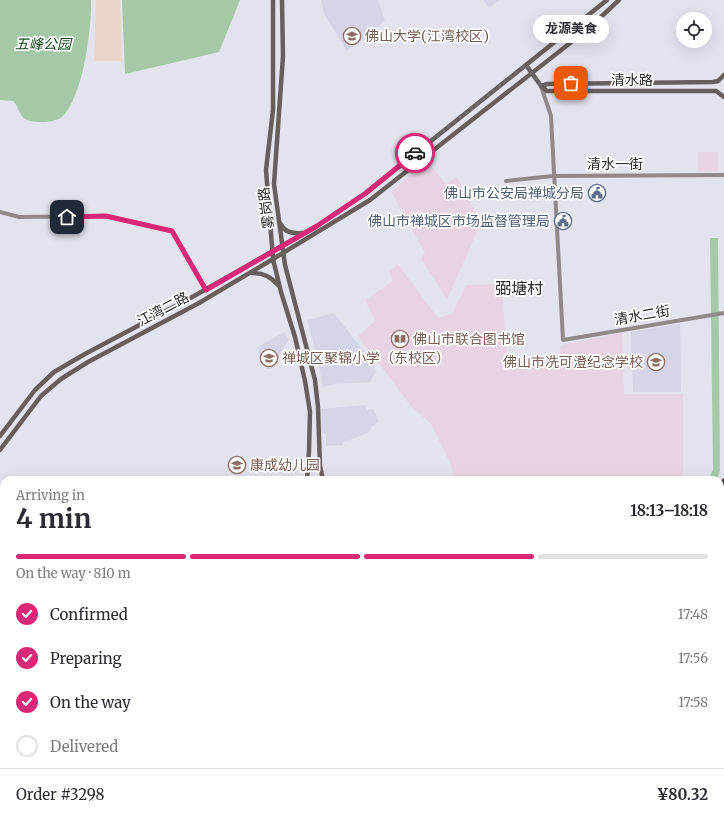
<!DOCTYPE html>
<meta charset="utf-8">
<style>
:root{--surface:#fff;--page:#f7f7f7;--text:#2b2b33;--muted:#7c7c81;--line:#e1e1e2;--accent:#db2777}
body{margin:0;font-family:Merriweather,"Noto Sans SC",serif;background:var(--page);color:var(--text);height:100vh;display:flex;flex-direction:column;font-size:15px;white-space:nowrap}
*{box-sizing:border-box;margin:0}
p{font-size:13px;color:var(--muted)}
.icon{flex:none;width:22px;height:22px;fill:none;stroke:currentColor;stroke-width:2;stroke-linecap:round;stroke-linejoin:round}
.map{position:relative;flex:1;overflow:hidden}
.sheet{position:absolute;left:0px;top:476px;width:724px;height:352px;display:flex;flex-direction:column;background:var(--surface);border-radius:12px 12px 0 0;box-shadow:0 4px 16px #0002}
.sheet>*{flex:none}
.buttons{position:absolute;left:676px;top:12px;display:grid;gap:8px}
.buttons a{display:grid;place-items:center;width:36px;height:36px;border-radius:50%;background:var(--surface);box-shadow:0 4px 16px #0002;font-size:20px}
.pin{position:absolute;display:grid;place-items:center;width:34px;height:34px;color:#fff;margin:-17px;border-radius:8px;box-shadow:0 2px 6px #0006}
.courier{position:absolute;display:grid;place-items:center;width:40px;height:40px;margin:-20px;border:3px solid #db2777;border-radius:50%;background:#fff;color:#222;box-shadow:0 1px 5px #0007}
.bubble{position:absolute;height:28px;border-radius:14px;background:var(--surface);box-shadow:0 4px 16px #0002;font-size:13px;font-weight:700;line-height:28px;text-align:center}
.summary em{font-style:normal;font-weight:700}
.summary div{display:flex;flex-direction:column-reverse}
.summary{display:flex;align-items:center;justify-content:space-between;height:68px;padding:0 16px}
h1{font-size:26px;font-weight:700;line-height:30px}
.bar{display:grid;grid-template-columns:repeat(4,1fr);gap:6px 4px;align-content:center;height:48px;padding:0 16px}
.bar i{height:5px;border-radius:3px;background:var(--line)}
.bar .active{background:var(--accent)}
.bar p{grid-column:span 4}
.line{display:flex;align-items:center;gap:10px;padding:0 16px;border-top:1px solid var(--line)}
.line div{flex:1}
ol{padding:0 16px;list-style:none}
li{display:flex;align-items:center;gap:12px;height:44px}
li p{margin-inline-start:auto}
li .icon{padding:4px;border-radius:50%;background:var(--accent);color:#fff;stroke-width:4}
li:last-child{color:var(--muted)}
li i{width:22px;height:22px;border:2px solid var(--line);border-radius:50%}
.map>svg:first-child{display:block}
.commercial{fill:#e8d3e2}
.built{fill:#d6d5e8}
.medical{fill:#edd4cb}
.green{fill:#a5c9a7}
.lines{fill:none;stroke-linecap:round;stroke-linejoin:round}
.tertiary{stroke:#8f8988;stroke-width:4}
.secondary{stroke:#665f5c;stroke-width:4.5}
.primary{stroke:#4a413e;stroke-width:5}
.done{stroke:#6b6b72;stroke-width:4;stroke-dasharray:0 7.2}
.route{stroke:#db2777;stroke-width:5}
.labels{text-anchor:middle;stroke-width:3.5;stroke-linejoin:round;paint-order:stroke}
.education-label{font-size:14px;fill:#785e54;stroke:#fff;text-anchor:start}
.park-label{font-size:14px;font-style:italic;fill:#13481c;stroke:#fff}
.street-label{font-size:14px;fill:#2b2b2f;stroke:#fff}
.service-label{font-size:14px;fill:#4e5e75;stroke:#fff;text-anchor:end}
.quarter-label{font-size:16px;fill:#2b2b2f;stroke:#fff}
</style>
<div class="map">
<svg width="724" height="828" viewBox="0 0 724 828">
<rect width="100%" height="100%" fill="#e3e3ee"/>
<path class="commercial" d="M698,152H718V171H698Z
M427,161L446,184L457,177L481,223L447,300L421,259L425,253L391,191Z
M398,264L438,318L452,314L466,285L502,284L507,363L559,356L561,345L622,333L624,394H683V480H456L450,463L431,424L411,406L358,336L375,321L365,300L393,281L389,271Z
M720,525L724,528V722L720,720Z
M0,537H4V578L0,573Z
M63,824H105L103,828H61Z
M561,824H706V828H560Z"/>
<path class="built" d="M321,0H378L385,21L347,51L324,14Z
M483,0H500L489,8Z
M334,313L373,363L376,371L370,382L336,384L323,387L316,352L307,320Z
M680,324L681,392H633L631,332Z
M284,332L289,340L271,369H267L256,348Z
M365,405L367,410L373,409L379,421L372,427L368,433L342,443L343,445L326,446V434L322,432L321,409Z
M237,456L238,461L241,460L245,467L241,475L232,468L229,461V458Z"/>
<path class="medical" d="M96,0H120L122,61H94Z"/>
<path class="green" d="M0,0H91C92,27 83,98 62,117C55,123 35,123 27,120C19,117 19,106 13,101L0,100Z
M122,0H240L219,52L125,74Z
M710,238H718L720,470L717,480H708L713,470Z
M720,724L724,726V795H720Z"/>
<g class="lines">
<path class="tertiary" d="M541,86L551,116L563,340L724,313
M506,181L553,176L724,175
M0,212L19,217L106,216L172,231L206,290
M0,718L4,721
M0,777L4,769
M175,824L181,828"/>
<path class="secondary" d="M273,0V110L266,170L273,259L281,292L295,337L305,381L310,412L309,451L307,480
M282,0L283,56L274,184L285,265L315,380L318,407L320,466L323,480
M526,65L541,86L547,91H716L724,97
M541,86L547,84L713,82L718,81L724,75
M280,223C284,232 293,234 302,233
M252,273C264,273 271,277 278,285
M0,436L35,390L54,372L85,354L194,296L317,226L366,193L607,0
M0,450L41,396L61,379L88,362L199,303L273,259L370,200L588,29L619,0
M312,824V828
M321,824V828"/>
<path class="primary" d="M720,486L724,481
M720,496H724
M720,508H724
M0,509H4
M0,517H4
M720,517L724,521
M0,525L4,524
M0,532H4"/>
</g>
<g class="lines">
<path class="done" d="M415,153L526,65L541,86L547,84L571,83"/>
<path class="route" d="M67,217L106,216L172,231L206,290L317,226L366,193L415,153"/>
</g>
<defs>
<symbol id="university-ring" viewBox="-11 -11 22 22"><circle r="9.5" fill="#fff" stroke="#8d6e63" stroke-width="1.5"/><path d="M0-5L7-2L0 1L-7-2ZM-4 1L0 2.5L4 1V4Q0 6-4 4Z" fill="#8d6e63"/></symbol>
<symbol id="civic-ring" viewBox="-11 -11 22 22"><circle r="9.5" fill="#fff" stroke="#5c6f8a" stroke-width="1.5"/><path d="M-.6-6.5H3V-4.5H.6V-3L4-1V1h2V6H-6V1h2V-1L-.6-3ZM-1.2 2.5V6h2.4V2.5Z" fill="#5c6f8a"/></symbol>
<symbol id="library-ring" viewBox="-11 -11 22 22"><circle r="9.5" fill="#fff" stroke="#8d6e63" stroke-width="1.5"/><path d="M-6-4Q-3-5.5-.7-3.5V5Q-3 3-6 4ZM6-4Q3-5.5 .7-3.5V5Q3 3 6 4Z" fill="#8d6e63"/></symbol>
<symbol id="school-ring" viewBox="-11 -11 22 22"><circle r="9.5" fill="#fff" stroke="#8d6e63" stroke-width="1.5"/><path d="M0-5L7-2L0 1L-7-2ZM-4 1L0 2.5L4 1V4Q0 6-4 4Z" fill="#8d6e63"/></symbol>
</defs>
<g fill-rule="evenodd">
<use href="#university-ring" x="342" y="26" width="20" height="20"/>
<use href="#civic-ring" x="587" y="183" width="20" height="20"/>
<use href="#civic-ring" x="553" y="211" width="20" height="20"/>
<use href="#library-ring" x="390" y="329" width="20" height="20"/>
<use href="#school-ring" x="259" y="348" width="20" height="20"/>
<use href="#school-ring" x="646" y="352" width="20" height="20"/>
<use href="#school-ring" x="227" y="455" width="20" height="20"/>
</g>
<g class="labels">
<g class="education-label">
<text x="365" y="41">佛山大学(江湾校区)</text>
<text x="413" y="344">佛山市联合图书馆</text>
<text x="282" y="363">禅城区聚锦小学（东校区）</text>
<text x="643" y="367" text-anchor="end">佛山市冼可澄纪念学校</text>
<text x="250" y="470">康成幼儿园</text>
</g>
<g class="park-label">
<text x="43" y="49">五峰公园</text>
</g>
<g class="street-label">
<text x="632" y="85">清水路</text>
<text x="615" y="169">清水一街</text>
<text transform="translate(266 208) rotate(-97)" y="5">雾岗路</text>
<text transform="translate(163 309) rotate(-28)" y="5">江湾二路</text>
<text transform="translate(642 315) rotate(-10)" y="5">清水二街</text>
</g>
<g class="service-label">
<text x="584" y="198">佛山市公安局禅城分局</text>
<text x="550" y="226">佛山市禅城区市场监督管理局</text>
</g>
<g class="quarter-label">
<text x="519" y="294">弼塘村</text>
</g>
</g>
</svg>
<div class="buttons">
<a><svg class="icon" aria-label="locate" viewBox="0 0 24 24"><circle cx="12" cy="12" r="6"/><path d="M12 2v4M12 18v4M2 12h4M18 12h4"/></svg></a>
</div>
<div class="pin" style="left:571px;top:83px;background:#ea580c"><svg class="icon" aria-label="bag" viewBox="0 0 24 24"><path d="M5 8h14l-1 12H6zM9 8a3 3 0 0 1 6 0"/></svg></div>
<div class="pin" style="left:67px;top:217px;background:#1f2937"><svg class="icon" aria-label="home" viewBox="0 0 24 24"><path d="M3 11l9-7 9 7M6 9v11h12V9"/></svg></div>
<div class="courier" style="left:415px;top:153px"><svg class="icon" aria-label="car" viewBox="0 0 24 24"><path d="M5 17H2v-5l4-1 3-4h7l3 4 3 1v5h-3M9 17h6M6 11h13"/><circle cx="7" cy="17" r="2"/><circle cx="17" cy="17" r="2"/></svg></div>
<div class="bubble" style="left:533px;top:15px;width:76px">龙源美食</div>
<section class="sheet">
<div class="summary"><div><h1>4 min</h1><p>Arriving in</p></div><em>18:13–18:18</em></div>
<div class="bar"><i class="active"></i><i class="active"></i><i class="active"></i><i></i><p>On the way · 810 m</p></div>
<ol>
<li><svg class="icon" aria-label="check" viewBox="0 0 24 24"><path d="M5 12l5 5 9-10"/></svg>Confirmed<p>17:48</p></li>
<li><svg class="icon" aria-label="check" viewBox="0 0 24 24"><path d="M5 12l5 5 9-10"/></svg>Preparing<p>17:56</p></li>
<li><svg class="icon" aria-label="check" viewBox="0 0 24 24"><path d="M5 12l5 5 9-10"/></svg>On the way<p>17:58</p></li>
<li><i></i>Delivered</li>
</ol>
<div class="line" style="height:52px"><div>Order #3298</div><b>¥80.32</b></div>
</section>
</div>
